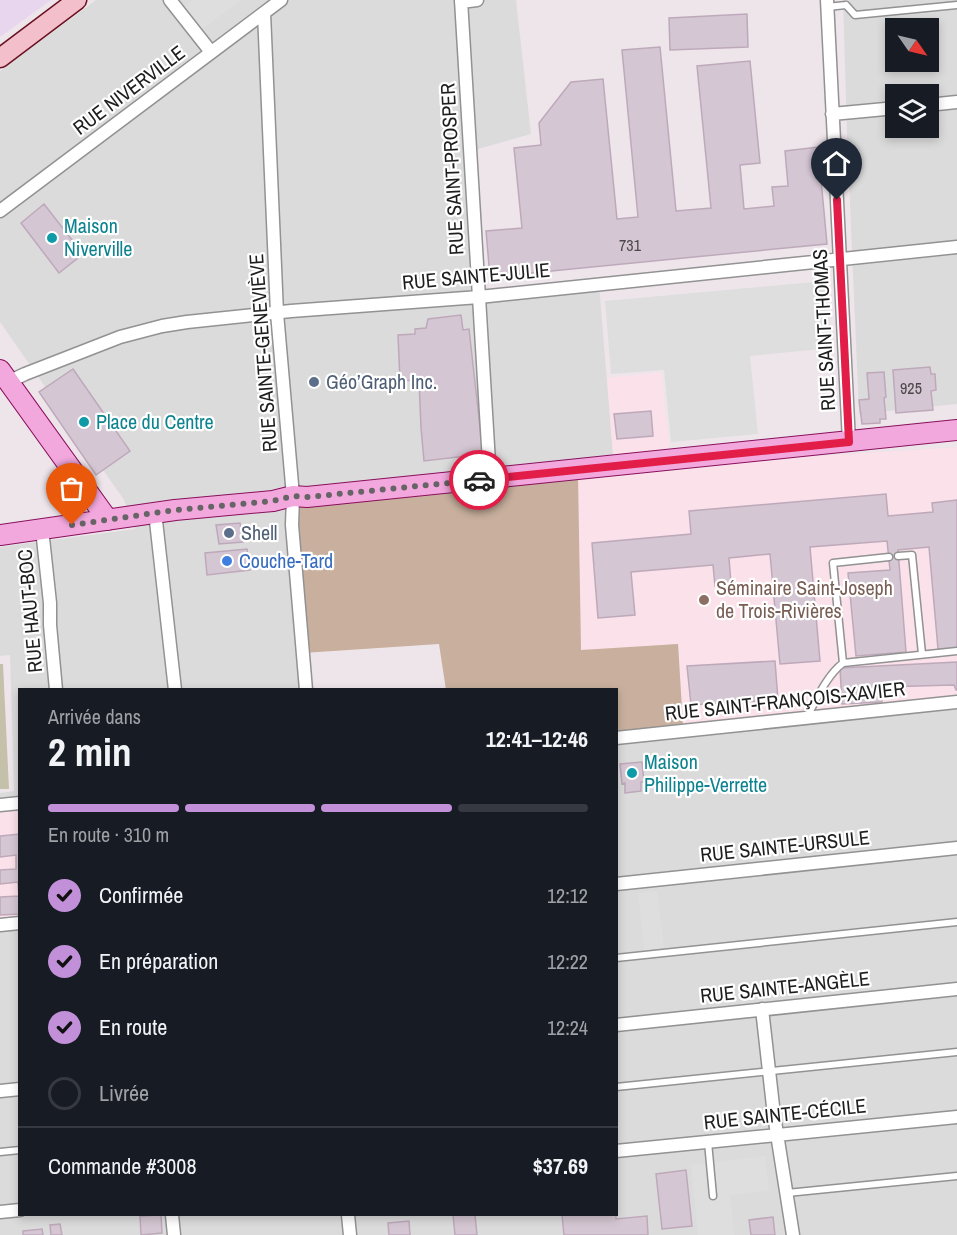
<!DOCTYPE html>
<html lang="fr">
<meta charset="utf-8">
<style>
:root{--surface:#171b24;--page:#242831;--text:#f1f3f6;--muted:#9ea1a6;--line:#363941;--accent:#c190d9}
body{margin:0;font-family:"Archivo Narrow",sans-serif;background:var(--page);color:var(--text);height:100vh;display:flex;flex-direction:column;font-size:22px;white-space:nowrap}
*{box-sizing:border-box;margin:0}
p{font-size:20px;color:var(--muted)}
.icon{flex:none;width:33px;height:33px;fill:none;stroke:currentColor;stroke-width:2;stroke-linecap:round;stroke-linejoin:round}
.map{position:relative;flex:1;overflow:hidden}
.panel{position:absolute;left:18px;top:688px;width:600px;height:528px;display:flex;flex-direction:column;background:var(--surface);border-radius:0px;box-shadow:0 3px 9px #0003}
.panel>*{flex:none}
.needle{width:39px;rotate:124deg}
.controls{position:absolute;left:885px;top:18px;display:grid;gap:12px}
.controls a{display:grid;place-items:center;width:54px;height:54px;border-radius:0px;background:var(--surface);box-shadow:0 3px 9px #0003;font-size:30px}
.pin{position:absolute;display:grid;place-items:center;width:51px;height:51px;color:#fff;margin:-62px -26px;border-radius:50% 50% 50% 0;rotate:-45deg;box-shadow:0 0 6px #0007}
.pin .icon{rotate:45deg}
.courier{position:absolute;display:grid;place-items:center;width:60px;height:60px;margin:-30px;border:4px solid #e11d48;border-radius:50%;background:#fff;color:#222;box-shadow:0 2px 8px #0007}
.headline em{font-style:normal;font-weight:800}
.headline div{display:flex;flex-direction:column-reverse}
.headline{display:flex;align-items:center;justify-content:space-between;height:102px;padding:0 30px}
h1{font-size:39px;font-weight:800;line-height:45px}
.bar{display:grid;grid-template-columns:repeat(4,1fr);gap:9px 6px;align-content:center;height:72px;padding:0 30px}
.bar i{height:8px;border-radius:4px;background:var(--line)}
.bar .active{background:var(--accent)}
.bar p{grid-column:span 4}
.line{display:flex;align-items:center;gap:15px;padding:0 30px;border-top:2px solid var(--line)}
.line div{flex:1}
ol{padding:0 30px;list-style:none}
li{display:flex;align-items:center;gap:18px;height:66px}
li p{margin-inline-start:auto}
li .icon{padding:6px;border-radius:50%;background:var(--accent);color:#111;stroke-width:4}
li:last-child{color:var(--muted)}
li i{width:33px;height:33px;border:3px solid var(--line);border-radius:50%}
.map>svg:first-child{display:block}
.residential{fill:#dcdbdc;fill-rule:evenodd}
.commercial{fill:#e7d6ed}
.education{fill:#fbe1e9}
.forest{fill:#c9b09e}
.cemetery{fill:#c4c0a9}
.parking{fill:#dedede}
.building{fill:#d4c6d2;stroke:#bea9bb;stroke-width:1.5}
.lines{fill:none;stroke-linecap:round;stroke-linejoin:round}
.lane-casing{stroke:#929292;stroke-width:9}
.street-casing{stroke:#929292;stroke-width:15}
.secondary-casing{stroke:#691121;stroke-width:21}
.primary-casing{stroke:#88105b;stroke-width:22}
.lane{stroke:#fff;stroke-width:6}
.street{stroke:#fff;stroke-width:12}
.secondary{stroke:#f2bfcb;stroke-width:18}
.primary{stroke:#f2a7dd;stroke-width:20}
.done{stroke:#676466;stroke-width:6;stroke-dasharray:0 10.8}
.route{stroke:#e11d48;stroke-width:8}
.culture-dot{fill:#0f9aa8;stroke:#fff;stroke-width:2}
.service-dot{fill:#5c6f8a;stroke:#fff;stroke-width:2}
.shop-dot{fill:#3f7fe0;stroke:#fff;stroke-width:2}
.education-dot{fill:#8d6e63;stroke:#fff;stroke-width:2}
.labels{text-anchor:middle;stroke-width:4.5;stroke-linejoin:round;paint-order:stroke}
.number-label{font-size:16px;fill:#4c484b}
.street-label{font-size:20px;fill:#1e1e1e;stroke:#fff}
.culture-label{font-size:20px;fill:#0d838f;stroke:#fff;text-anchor:start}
.service-label{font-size:20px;fill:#4e5e75;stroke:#fff;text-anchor:start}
.shop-label{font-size:20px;fill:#366cbe;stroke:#fff;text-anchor:start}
.education-label{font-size:20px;fill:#785e54;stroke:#fff;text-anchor:start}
</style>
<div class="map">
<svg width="957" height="1235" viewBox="0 0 957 1235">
<rect width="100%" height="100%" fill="#eee5eb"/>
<path class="residential" d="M96,0H516L531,134L464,153L472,294L599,284L614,466L589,470L957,447V1235H0V793L14,791L10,655L0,656V547L135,529L124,500L0,322V71ZM294,496L581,651L682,726L617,733L616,1215H20V690H306Z
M843,0H957V404L859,414L847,135ZM896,28H928V62H896ZM896,94H928V128H896Z"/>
<path class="commercial" d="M0,0H51L0,37Z"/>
<path class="education" d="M661,372L671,461L614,466L607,378Z
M957,447V500L932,503L933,512L888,516L886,494L691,534L592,543L598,618L635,615L631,572L713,565L715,586L731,584L729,558L770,554L780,664L820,660L810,547L887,541L890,570L848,573L856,656L906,652L898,550L929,547L938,649L957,648V698L683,726L678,644L581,651L577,471Z
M19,797V927L0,929V799Z"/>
<path class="forest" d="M578,475L581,650L678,644L683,726L617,733L616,690H446L439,644L303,653L293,496Z"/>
<path class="cemetery" d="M0,664H3L9,789H0Z"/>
<path class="parking" d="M193,0H241L201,30L184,7Z
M826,281L832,348L750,356L758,434L671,442L664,370L611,374L605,301Z
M657,891L664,948L644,951L638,893Z
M765,1156L769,1190L730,1195L734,1235H698L691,1165Z"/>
<path class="building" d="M747,14L748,47L670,50L669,18Z
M660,47L676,211L711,208L697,66L750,61L760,163L740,165L744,209L774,206L772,187L788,186L785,151L818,147L827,244L490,277L486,231L522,228L514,148L541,145L539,123L571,82L603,79L617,219L638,217L622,50Z
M44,204L83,254L59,273L21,223Z
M461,315L463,330L469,329L483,454L424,461L421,428L419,380L400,381L398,335L415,334V329L426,328L428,319Z
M930,367L931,374H935L936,390L931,391L933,410L896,413L893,370Z
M73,369L130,451L96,475L39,392Z
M884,372L886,397L884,398L886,419H880V423L862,424L859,400L869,399L867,373Z
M651,411L653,436L617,439L614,414Z
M886,494L888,516L933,512L932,503L957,500V648L938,649L929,547L898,550L906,652L856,656L848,573L890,570L887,541L810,547L820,661L780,664L770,554L729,558L731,584L715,586L713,565L631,572L635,615L598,618L592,543L691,534L689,511Z
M240,523L243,542L219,544L216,525Z
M247,549L250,570L207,575L205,553Z
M775,661L778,700L691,705L687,666Z
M957,662V690H956L954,685L880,687L882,702L842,704L840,668Z
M642,762L644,782H641V791L625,793V783L622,784L620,764Z
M20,834V914L0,915V897L19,896L18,882L0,884V870L16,869V855L0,857V836Z
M686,1170L692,1226L662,1229L656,1174Z
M161,1215L162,1233L141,1235L140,1216Z
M453,1215H475L477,1235H455Z
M562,1215H616V1219L647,1216L648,1235H564Z
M773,1217L775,1235H751L749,1220Z
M409,1221L410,1235H389L388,1223Z
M60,1224L62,1235H51L50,1225Z
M42,1229L43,1235H23V1231Z"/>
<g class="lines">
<defs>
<path id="lane" d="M846,5L855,15L957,5
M827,7L846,5
M898,556L912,555L922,654
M889,557L833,563L843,663L957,651
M807,717C816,700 827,675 843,663
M616,958L957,922
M616,1087L957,1052
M708,1142L713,1196
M0,1152L20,1150
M787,1193L957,1176"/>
<path id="street" d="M170,0L211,52
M461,0L490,479
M827,0L849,442
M461,2L477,0
M264,13L277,313L293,496L292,525L306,690
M928,105L957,102
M832,114L896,108
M0,211L281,0
M8,382L25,374L120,337L162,326L187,322L291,311L479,297L957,247
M155,512L175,690
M42,529L50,603V625L56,690
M616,738L957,702
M0,805L20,803
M616,884L957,848
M0,925L20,923
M762,1009L774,1115L793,1235
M616,1025L957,989
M0,1091L20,1089
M616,1151L957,1117
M0,1212L20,1210
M172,1215L174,1235
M348,1215L350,1235"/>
<path id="secondary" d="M0,58L77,0"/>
<path id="primary" d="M0,370L108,520
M0,535L175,510L273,501L293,496L307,497L957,430"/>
</defs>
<use href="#lane" class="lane-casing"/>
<use href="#street" class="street-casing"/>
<use href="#secondary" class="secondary-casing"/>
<use href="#primary" class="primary-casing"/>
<use href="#lane" class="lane"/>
<use href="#street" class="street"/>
<use href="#secondary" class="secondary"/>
<use href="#primary" class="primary"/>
</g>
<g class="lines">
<path class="done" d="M72,525L175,510L273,501L293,496L308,497L479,480"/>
<path class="route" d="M479,480L849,442L837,200"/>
</g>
<g class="culture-dot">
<circle cx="52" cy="238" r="6"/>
<circle cx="84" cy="422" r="6"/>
<circle cx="632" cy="773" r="6"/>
</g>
<g class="service-dot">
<circle cx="314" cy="382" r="6"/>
<circle cx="229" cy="533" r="6"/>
</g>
<circle class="shop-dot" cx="227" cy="561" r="6"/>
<circle class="education-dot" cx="704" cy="600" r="6"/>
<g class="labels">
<g class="number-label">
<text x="630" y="251">731</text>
<text x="911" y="394">925</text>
</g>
<g class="street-label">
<text transform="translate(129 90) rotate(-37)" y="7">RUE NIVERVILLE</text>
<text transform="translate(452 169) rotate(-93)" y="7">RUE SAINT-PROSPER</text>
<text transform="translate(476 276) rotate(-5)" y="7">RUE SAINTE-JULIE</text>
<text transform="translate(824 330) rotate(-93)" y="7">RUE SAINT-THOMAS</text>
<text transform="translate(263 353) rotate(-94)" y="7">RUE SAINTE-GENEVIÈVE</text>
<text transform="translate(30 611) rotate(-95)" y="7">RUE HAUT-BOC</text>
<text transform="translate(785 701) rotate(-6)" y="7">RUE SAINT-FRANÇOIS-XAVIER</text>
<text transform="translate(785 846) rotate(-6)" y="7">RUE SAINTE-URSULE</text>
<text transform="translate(785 987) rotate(-6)" y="7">RUE SAINTE-ANGÈLE</text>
<text transform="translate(785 1114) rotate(-6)" y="7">RUE SAINTE-CÉCILE</text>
</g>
<g class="culture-label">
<text x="64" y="233">Maison<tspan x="64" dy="23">Niverville</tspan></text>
<text x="96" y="429">Place du Centre</text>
<text x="644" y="769">Maison<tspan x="644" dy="23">Philippe-Verrette</tspan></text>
</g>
<g class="service-label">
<text x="326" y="389">Géo’Graph Inc.</text>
<text x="241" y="540">Shell</text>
</g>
<g class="shop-label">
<text x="239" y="568">Couche-Tard</text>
</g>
<g class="education-label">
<text x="716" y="595">Séminaire Saint-Joseph<tspan x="716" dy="23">de Trois‑Rivières</tspan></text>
</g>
</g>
</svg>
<div class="controls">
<a><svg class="needle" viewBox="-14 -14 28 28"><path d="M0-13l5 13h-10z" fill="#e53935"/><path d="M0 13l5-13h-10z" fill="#9ea1a6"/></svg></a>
<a><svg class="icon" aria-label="layers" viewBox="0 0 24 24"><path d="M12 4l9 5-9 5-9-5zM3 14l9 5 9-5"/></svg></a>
</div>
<div class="pin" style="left:72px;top:525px;background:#ea580c"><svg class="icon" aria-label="bag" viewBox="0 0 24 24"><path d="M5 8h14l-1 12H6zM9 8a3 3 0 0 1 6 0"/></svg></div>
<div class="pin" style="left:837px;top:200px;background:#1f2937"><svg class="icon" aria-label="home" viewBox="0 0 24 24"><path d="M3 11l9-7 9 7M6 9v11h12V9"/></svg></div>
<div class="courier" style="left:479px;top:480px"><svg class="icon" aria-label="car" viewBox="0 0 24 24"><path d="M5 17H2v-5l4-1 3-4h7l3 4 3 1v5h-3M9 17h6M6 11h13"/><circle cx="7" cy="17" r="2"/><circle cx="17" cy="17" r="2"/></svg></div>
<section class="panel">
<div class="headline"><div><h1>2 min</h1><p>Arrivée dans</p></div><em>12:41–12:46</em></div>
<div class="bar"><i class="active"></i><i class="active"></i><i class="active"></i><i></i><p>En route · 310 m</p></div>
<ol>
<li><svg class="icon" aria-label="check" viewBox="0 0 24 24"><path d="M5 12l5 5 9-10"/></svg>Confirmée<p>12:12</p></li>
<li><svg class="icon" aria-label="check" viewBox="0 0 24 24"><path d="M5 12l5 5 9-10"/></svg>En préparation<p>12:22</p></li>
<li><svg class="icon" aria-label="check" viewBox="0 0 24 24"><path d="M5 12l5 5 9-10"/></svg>En route<p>12:24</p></li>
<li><i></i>Livrée</li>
</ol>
<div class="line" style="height:78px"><div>Commande #3008</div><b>$37.69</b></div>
</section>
</div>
